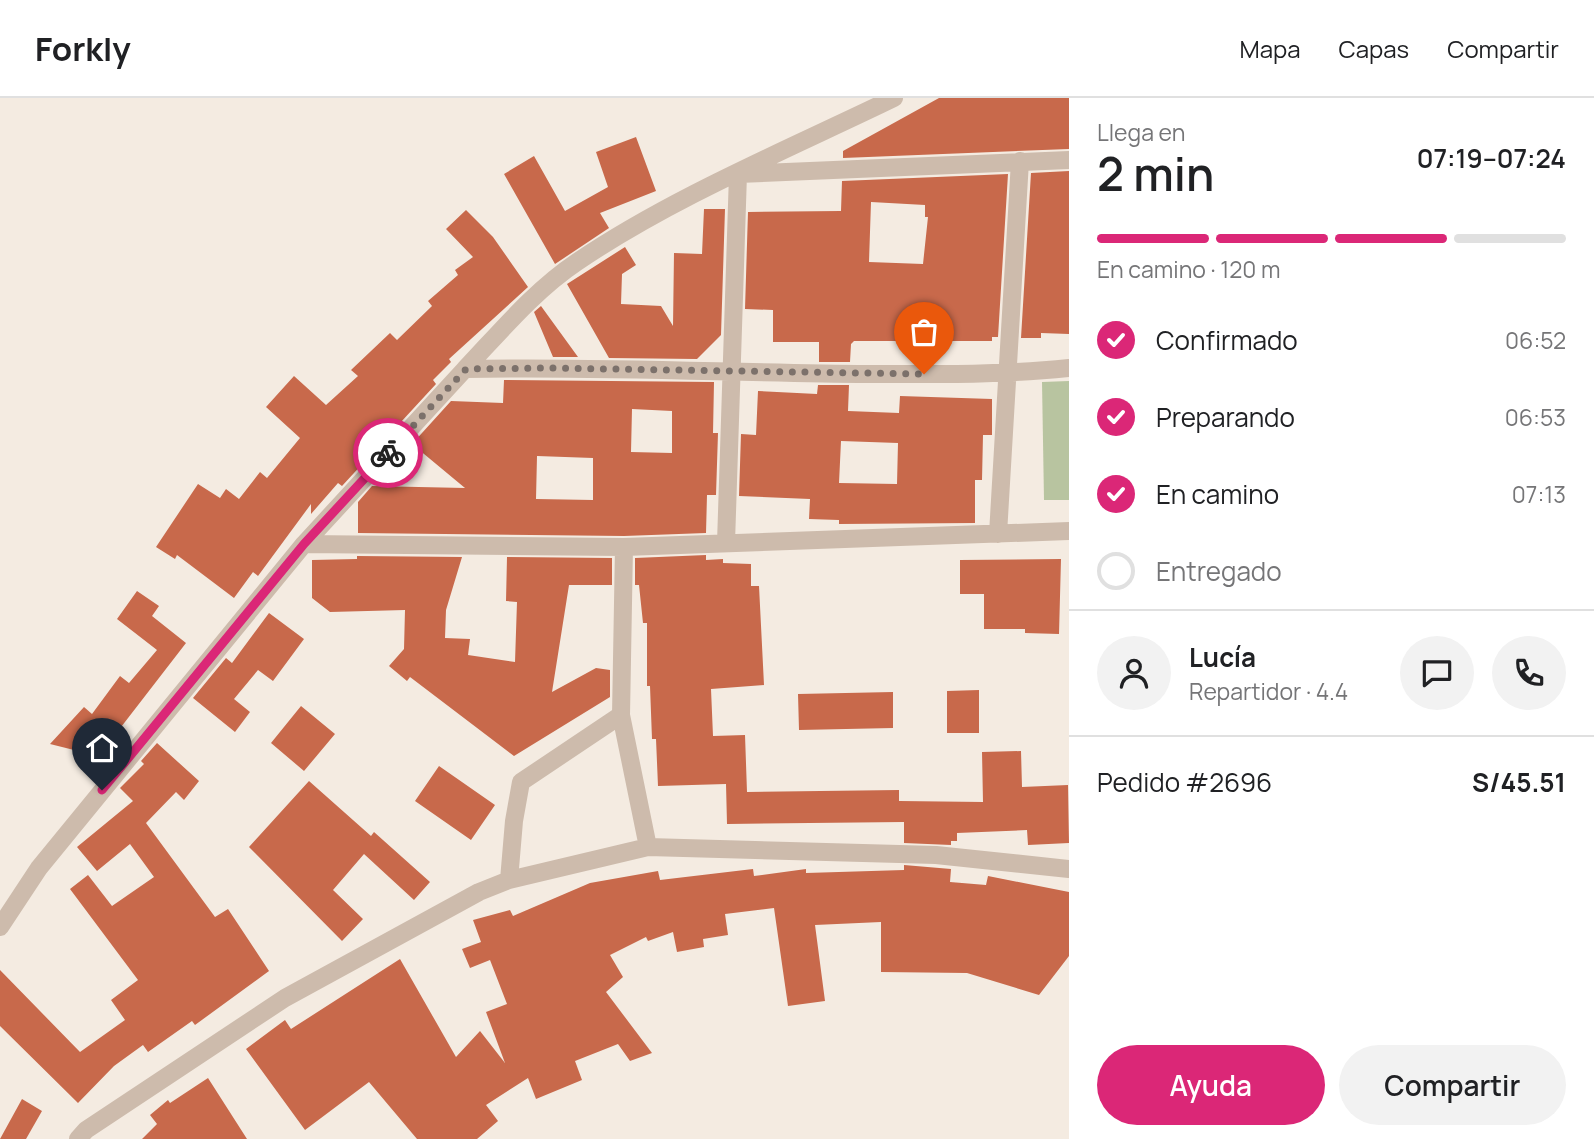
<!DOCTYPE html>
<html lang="es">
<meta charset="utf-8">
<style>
:root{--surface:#fff;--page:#f2f2f2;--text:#202124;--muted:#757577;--line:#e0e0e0;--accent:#db2777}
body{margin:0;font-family:Manrope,sans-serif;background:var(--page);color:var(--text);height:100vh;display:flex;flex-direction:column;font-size:26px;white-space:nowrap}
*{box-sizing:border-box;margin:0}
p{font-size:23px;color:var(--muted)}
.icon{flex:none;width:38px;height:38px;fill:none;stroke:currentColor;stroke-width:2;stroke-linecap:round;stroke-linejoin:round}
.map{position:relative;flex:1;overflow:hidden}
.drawer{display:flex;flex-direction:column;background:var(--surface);width:525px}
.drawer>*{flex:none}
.pin{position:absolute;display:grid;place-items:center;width:60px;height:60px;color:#fff;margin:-72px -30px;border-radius:50% 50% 50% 0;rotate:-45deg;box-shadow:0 0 7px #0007}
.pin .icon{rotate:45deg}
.courier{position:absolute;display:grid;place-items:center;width:70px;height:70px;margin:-35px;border:5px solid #db2777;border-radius:50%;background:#fff;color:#222;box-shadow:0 2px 9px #0007}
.overview em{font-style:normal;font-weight:600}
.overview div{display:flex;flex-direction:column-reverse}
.overview{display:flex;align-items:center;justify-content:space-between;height:119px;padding:0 28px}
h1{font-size:46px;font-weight:600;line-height:52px}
.bar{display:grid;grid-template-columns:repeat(4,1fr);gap:10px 7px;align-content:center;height:84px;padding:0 28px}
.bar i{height:9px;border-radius:5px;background:var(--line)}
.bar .on{background:var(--accent)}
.bar p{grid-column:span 4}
.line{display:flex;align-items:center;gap:18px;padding:0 28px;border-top:2px solid var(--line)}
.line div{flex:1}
.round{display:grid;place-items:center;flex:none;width:74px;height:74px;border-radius:37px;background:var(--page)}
ol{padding:0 28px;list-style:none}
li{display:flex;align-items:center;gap:21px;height:77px}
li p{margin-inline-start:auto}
li .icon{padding:7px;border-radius:50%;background:var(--accent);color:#fff;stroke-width:4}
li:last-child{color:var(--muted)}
li i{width:38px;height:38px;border:4px solid var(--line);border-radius:50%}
.cta{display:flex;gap:14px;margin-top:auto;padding:14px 28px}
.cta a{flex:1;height:80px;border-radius:42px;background:var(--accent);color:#fff;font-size:28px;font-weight:600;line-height:80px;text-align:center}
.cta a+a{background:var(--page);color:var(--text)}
header{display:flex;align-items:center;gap:42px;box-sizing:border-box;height:98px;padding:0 35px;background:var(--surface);border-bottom:2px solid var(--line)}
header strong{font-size:33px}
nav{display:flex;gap:38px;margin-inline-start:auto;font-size:24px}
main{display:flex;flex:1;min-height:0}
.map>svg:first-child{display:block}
.green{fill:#b8c4a0}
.building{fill:#c8694b;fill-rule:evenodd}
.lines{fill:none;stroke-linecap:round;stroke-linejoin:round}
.minor{stroke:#cdbbac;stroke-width:18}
.done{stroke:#7c716b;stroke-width:7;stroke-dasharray:0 12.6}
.route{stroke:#db2777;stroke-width:9}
</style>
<header>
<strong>Forkly</strong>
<nav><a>Mapa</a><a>Capas</a><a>Compartir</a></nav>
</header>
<main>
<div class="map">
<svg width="1069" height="1041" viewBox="0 0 1069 1041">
<rect width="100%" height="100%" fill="#f4ebe1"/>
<path class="green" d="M1069,283V402H1044L1042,284Z"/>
<path class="building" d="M939,0H1069V51L843,60V53Z
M636,39L656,93L600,115L609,130L555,166L504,76L534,58L565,113L608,89L596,54Z
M1069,73V236L1041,235V240H1021L1031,75Z
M1008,76L998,239H992V243H854L851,246L850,264H819V244H773V212L745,211L748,114L841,113L842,83ZM871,104L925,107V119H928L923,166L869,164Z
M704,111H725L721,237L697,261L609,260L567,186L625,149L636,167L622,176L621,206L661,208L673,228L674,155L702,156Z
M466,112L493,139L528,189L449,261L451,264L433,282L436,286L342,388L338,385L311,416V406L258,478L253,474L234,500L177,457L175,461L156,449L198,386L220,400L226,391L239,401L260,374L267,380L300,340L266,309L294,278L326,307L358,278L351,272L390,235L397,242L432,208L428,203L458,177L455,172L473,159L446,131Z
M541,208L578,259H553L534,214Z
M504,282L714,284L713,335H718L716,397H707L706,435L624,438L358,435V404L372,388L465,390L412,346L451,303L503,305ZM632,311L672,313V355L631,354ZM537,358L593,360V402L536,401Z
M818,287H849L848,313L899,315L900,298L992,301V337H983L982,382H975V425L839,426V422L809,421L810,401L739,398L741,336L756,337L758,293L817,296ZM841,343L898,345L897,386L839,385Z
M706,457V462L723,461V465L751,466V488H759L764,587L711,591L713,638L745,637L747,694L899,692V703L983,704L982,654L1021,653L1022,689L1068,687L1069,745L1028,747L1027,732L957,735V743H951V747L904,745V724L727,726L726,686L658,688L656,641H652L650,588H647V525H643L639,487H635V460Z
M357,458L462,459L446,512L445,540L470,541L468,557L515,564L517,504L506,503L507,459L612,460V487H569L552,594L596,570L610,572V599L514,658L410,579L407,583L389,568L404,551L405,512L330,514L312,500V462L357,461Z
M1061,461L1059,536L1025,535V531H984V496H960V462Z
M137,493L159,508L152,518L186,545L118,633L94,657L50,646L84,609L92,616L120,578L129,585L157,552L117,521Z
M269,515L304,541L273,583L258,572L234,601L250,614L235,634L193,600L226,560L232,565Z
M979,592V635H947V593Z
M893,594V630L799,632L798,596Z
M301,608L335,636L304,673L271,645Z
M157,645L199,683L184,702L176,694L146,725L215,819L228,811L269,873L195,927L192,923L148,954L143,947L114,968L78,1005L0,928V872L80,954L125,922L111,902L138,882L70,791L88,777L112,808L154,779L130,746L97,773L77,749L133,703L120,690L144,666L141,663Z
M439,668L495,707L471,742L415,703Z
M309,683L371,738L374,734L430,784L414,802L364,756L333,792L363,821L342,843L249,749Z
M904,767L951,771L950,784L986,787L988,778L1069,794V858L1039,897L967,875L881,874V824L815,827L825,903L788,908L774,810L725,816L728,837L703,841L704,849L677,854L673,834L648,843L646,839L610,857L623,879L606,894L652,955L630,963L618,946L575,963L582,982L536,1001L528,980L486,1007L498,1023L477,1041H417L369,984L305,1032L246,951L285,922L291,931L400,861L456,959L480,933L505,965L486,914L507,906L490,862L470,870L462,851L481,844L473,822L510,812L513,818L590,785L658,773L660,782L753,771L754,778L806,771V775L904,772Z
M208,980L247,1041H142L157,1026L150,1017L168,1002L170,1005Z
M22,1001L42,1013L26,1041H0Z"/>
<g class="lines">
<path class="minor" d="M465,271C500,234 535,192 577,164C671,100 791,50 894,0
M998,436L1020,63
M726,445L738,76L1069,62
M304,446L624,449L1069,433
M624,449L621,617L648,749
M509,782L514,723L521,684L621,617
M0,829L39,770L304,446L465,271C600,268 734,275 868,276C936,276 1002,277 1069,270
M78,1041L86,1032L285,900L479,794L509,782L648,749L936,757L1069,771"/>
</g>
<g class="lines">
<path class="done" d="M388,355L466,271L547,270L924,276"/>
<path class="route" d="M102,692L304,446L388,355"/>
</g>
</svg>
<div class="pin" style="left:924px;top:276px;background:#ea580c"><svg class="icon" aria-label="bag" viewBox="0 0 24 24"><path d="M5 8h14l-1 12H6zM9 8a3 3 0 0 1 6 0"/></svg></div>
<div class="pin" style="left:102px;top:692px;background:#1f2937"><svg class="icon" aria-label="home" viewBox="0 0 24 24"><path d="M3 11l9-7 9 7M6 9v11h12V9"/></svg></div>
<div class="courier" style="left:388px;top:355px"><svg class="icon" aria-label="bike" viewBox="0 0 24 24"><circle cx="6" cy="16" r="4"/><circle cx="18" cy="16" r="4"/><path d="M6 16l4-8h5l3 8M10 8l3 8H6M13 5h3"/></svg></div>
</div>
<section class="drawer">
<div class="overview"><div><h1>2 min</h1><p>Llega en</p></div><em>07:19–07:24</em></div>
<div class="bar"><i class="on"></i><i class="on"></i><i class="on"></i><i></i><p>En camino · 120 m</p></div>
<ol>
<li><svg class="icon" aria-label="check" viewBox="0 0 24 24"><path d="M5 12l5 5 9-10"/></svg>Confirmado<p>06:52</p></li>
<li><svg class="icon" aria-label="check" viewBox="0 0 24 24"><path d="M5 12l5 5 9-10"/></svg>Preparando<p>06:53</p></li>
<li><svg class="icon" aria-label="check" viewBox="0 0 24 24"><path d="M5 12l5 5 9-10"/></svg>En camino<p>07:13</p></li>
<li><i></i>Entregado</li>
</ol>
<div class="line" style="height:126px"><a class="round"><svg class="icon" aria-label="person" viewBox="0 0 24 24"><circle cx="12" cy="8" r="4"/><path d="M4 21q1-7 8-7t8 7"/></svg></a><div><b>Lucía</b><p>Repartidor · 4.4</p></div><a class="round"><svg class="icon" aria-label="chat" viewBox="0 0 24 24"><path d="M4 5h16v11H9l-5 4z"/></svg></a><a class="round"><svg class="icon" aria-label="phone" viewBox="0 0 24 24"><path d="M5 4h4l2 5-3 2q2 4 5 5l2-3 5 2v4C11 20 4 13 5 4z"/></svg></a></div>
<div class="line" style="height:91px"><div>Pedido #2696</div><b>S/45.51</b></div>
<div class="cta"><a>Ayuda</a><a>Compartir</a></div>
</section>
</main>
